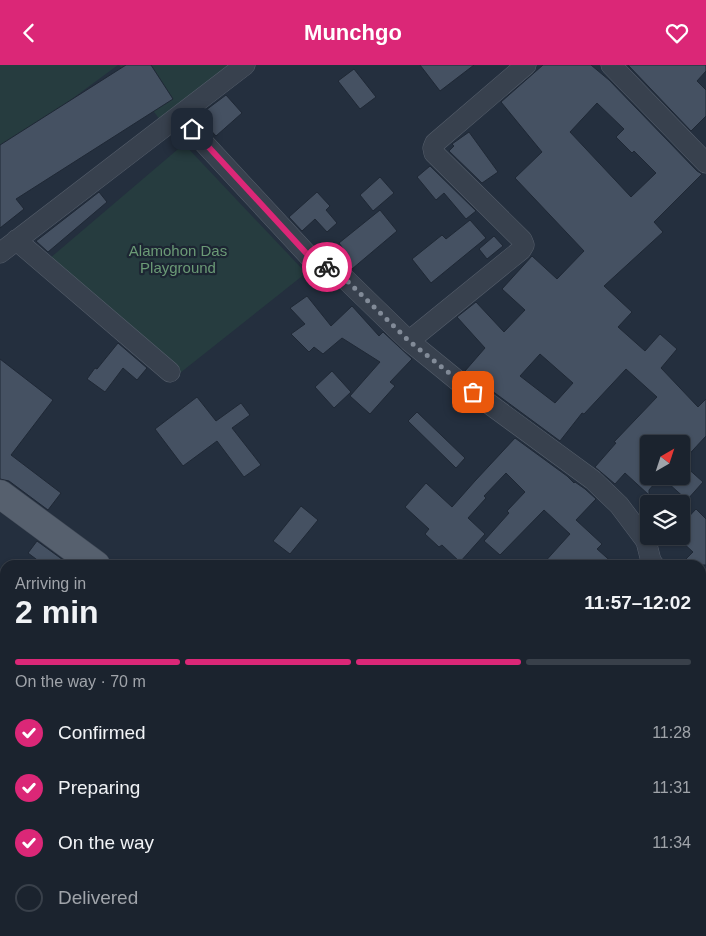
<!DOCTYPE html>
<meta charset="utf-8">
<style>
:root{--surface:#1b232e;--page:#242b36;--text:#f1f3f6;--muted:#a0a4aa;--line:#39404a;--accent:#db2777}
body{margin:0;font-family:Arial,sans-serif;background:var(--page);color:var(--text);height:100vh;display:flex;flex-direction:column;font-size:19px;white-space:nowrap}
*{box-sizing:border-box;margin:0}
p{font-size:16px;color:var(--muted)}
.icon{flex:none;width:28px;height:28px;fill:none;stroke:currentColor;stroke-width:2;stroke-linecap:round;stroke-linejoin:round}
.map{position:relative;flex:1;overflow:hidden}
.drawer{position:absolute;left:0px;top:495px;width:706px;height:376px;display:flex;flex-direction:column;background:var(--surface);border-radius:15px 15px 0 0;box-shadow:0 1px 4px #0004,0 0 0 1px var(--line)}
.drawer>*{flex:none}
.needle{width:32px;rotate:39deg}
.buttons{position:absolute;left:640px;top:370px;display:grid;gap:10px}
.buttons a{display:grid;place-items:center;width:50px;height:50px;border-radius:5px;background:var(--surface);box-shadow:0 1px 4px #0004,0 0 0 1px var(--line);font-size:25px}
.pin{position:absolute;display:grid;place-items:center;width:42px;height:42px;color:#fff;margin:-21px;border-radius:10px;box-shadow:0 2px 8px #0006}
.courier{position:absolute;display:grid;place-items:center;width:50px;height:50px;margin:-25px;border:4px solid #db2777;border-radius:50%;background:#fff;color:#222;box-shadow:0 1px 6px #0007}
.summary em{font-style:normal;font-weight:700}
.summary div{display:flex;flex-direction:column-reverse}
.summary{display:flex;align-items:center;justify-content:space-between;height:85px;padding:0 15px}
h1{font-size:32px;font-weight:700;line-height:38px}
.bar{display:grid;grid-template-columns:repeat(4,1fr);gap:8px 5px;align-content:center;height:60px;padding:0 15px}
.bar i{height:6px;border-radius:4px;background:var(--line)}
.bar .active{background:var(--accent)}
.bar p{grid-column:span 4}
ol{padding:0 15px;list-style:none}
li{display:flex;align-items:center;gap:15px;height:55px}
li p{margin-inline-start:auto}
li .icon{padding:5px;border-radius:50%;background:var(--accent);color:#fff;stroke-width:4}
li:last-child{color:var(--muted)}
li i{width:28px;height:28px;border:2px solid var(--line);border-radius:50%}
header{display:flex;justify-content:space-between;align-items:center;height:65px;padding:0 15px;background:var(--accent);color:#fff;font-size:22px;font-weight:700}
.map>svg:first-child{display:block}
.green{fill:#263c3f}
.building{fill:#455162;stroke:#1f2835;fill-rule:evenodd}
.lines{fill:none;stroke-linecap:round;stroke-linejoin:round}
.street-casing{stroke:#565f6c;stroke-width:21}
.primary-casing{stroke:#414a57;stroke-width:29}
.street{stroke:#38414e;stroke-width:20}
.primary{stroke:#56606e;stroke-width:28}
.rail{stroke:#5a6575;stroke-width:4;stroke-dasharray:5 5;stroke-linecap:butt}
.done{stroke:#828b98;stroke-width:5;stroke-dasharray:0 9}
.route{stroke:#db2777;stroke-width:6}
.labels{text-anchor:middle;stroke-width:4.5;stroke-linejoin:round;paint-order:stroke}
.park-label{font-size:15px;fill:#6b9a76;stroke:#1d2633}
</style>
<header><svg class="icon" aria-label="back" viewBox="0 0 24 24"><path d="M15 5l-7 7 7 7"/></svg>Munchgo<svg class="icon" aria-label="heart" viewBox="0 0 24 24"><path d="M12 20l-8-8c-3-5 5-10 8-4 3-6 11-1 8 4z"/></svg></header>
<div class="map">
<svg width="706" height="871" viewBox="0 0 706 871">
<rect width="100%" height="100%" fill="#242f3e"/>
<path class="green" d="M0,0H118L0,87Z
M119,0H236L163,59Z
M184,79L306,208L180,308L49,194Z"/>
<path class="building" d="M126,0H151L173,34L16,134L24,144L0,163V80Z
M420,0H474L440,26Z
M543,0H591L609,15L697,106L702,109L654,157L663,167L604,221L632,247L618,262L645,286L660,269L677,284L661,303L698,342L706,334V371L681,398V379H649V411H661L649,425V430L625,408L615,419L595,402L616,378L614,377L657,332L626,304L584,349L582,348L560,376L465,306L485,283L457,252L476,237L504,267L525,245L502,224L532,191L557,214L584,186L515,113L542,87L501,37ZM597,38L624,64L616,72L632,88L634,86L656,108L631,132L570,67ZM540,289L573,318L555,338L520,311Z
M628,0H706V6L697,16L706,25V51L691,66Z
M354,4L376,32L360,44L338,16Z
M226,30L242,48L216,71L198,51Z
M469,67L498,107L482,118L449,86L454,81L452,79Z
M430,101L476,146L466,154L444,128L436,135L417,112Z
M380,112L394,128L373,146L360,130Z
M99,127L107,137L48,187L36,176Z
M317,127L330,141L326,145L337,158L327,167L315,154L302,166L289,152Z
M380,145L397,166L352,204L342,195L348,190L339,178Z
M470,155L486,173L431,218L412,194L442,170L446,174Z
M494,171L503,181L487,194L479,184Z
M307,231L331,261L352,241L379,271L383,267L412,294L390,317L395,321L370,349L350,331L380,297L342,273L323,289L314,282L309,287L291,269L305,259L290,243Z
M118,278L147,303L137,315L123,303L105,327L87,314L95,303L97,304Z
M0,294L53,335L11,390L61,428L48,445L9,416L0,414Z
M332,306L351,327L334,343L315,322Z
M197,332L216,356L241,338L250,350L232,363L261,400L244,412L217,376L183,401L155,364Z
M417,347L465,393L456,403L408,356Z
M515,373L567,411L574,418L575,417L585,424L596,434L576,455L602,479L597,484L615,500H542L570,469L544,445L500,490L484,476L509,448L507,446L525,427L506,408L484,431L486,433L468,453L485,469L460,497L442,480L439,482L425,469L429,464L405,442L426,418L452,442L475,416Z
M684,400L703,417L687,435L668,418L674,411H681V404Z
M301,441L318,455L290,489L273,476Z
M696,444L706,454V500H680L693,487L681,476V460Z
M37,476L70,500H44L28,488Z"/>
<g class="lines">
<defs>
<path id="street" d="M611,0L706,98
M179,51L318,201L334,203L409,276L458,316L593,415L619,440L646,476L651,496L654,500
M16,175L170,307
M0,188L245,0
M409,276L521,185L524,180L522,175L434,88L433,83L435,78L526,0
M701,565L706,571
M0,831L5,832
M222,866L241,871
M105,871L107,866"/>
<path id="primary" d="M0,429L96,500
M572,866V871"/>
</defs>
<use href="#street" class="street-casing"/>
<use href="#primary" class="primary-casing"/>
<use href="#street" class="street"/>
<use href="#primary" class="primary"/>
<path class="rail" d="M0,562L5,565
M0,576L5,579
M0,596L5,599
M0,649L5,653
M310,866L317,871
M370,866L377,871
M397,866L403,871
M416,866L422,871"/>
</g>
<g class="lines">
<path class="done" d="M327,202L334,203L409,276L473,327"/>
<path class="route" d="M192,64L318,201L327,202"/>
</g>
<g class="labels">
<g class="park-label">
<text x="178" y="191">Alamohon Das<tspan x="178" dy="17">Playground</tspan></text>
</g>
</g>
</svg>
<div class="buttons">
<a><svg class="needle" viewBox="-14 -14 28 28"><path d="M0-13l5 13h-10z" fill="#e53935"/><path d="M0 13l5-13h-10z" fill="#a0a4aa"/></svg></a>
<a><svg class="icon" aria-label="layers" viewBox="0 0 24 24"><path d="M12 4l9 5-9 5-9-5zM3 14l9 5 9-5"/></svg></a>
</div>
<div class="pin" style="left:473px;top:327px;background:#ea580c"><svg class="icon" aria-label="bag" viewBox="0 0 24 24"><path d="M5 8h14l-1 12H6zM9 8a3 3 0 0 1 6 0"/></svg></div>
<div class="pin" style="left:192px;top:64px;background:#1f2937"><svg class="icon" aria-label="home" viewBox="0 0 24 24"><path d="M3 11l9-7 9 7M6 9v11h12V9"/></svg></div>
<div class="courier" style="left:327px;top:202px"><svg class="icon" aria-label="bike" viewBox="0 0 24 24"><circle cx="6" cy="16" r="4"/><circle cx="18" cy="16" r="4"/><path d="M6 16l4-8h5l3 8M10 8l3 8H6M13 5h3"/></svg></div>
<section class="drawer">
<div class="summary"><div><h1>2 min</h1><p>Arriving in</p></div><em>11:57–12:02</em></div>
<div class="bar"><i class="active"></i><i class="active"></i><i class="active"></i><i></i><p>On the way · 70 m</p></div>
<ol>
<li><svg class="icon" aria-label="check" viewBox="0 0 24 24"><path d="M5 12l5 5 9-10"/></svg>Confirmed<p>11:28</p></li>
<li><svg class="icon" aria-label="check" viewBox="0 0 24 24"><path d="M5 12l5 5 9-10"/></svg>Preparing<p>11:31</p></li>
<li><svg class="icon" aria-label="check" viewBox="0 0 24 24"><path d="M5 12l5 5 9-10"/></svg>On the way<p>11:34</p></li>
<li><i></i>Delivered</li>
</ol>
</section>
</div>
